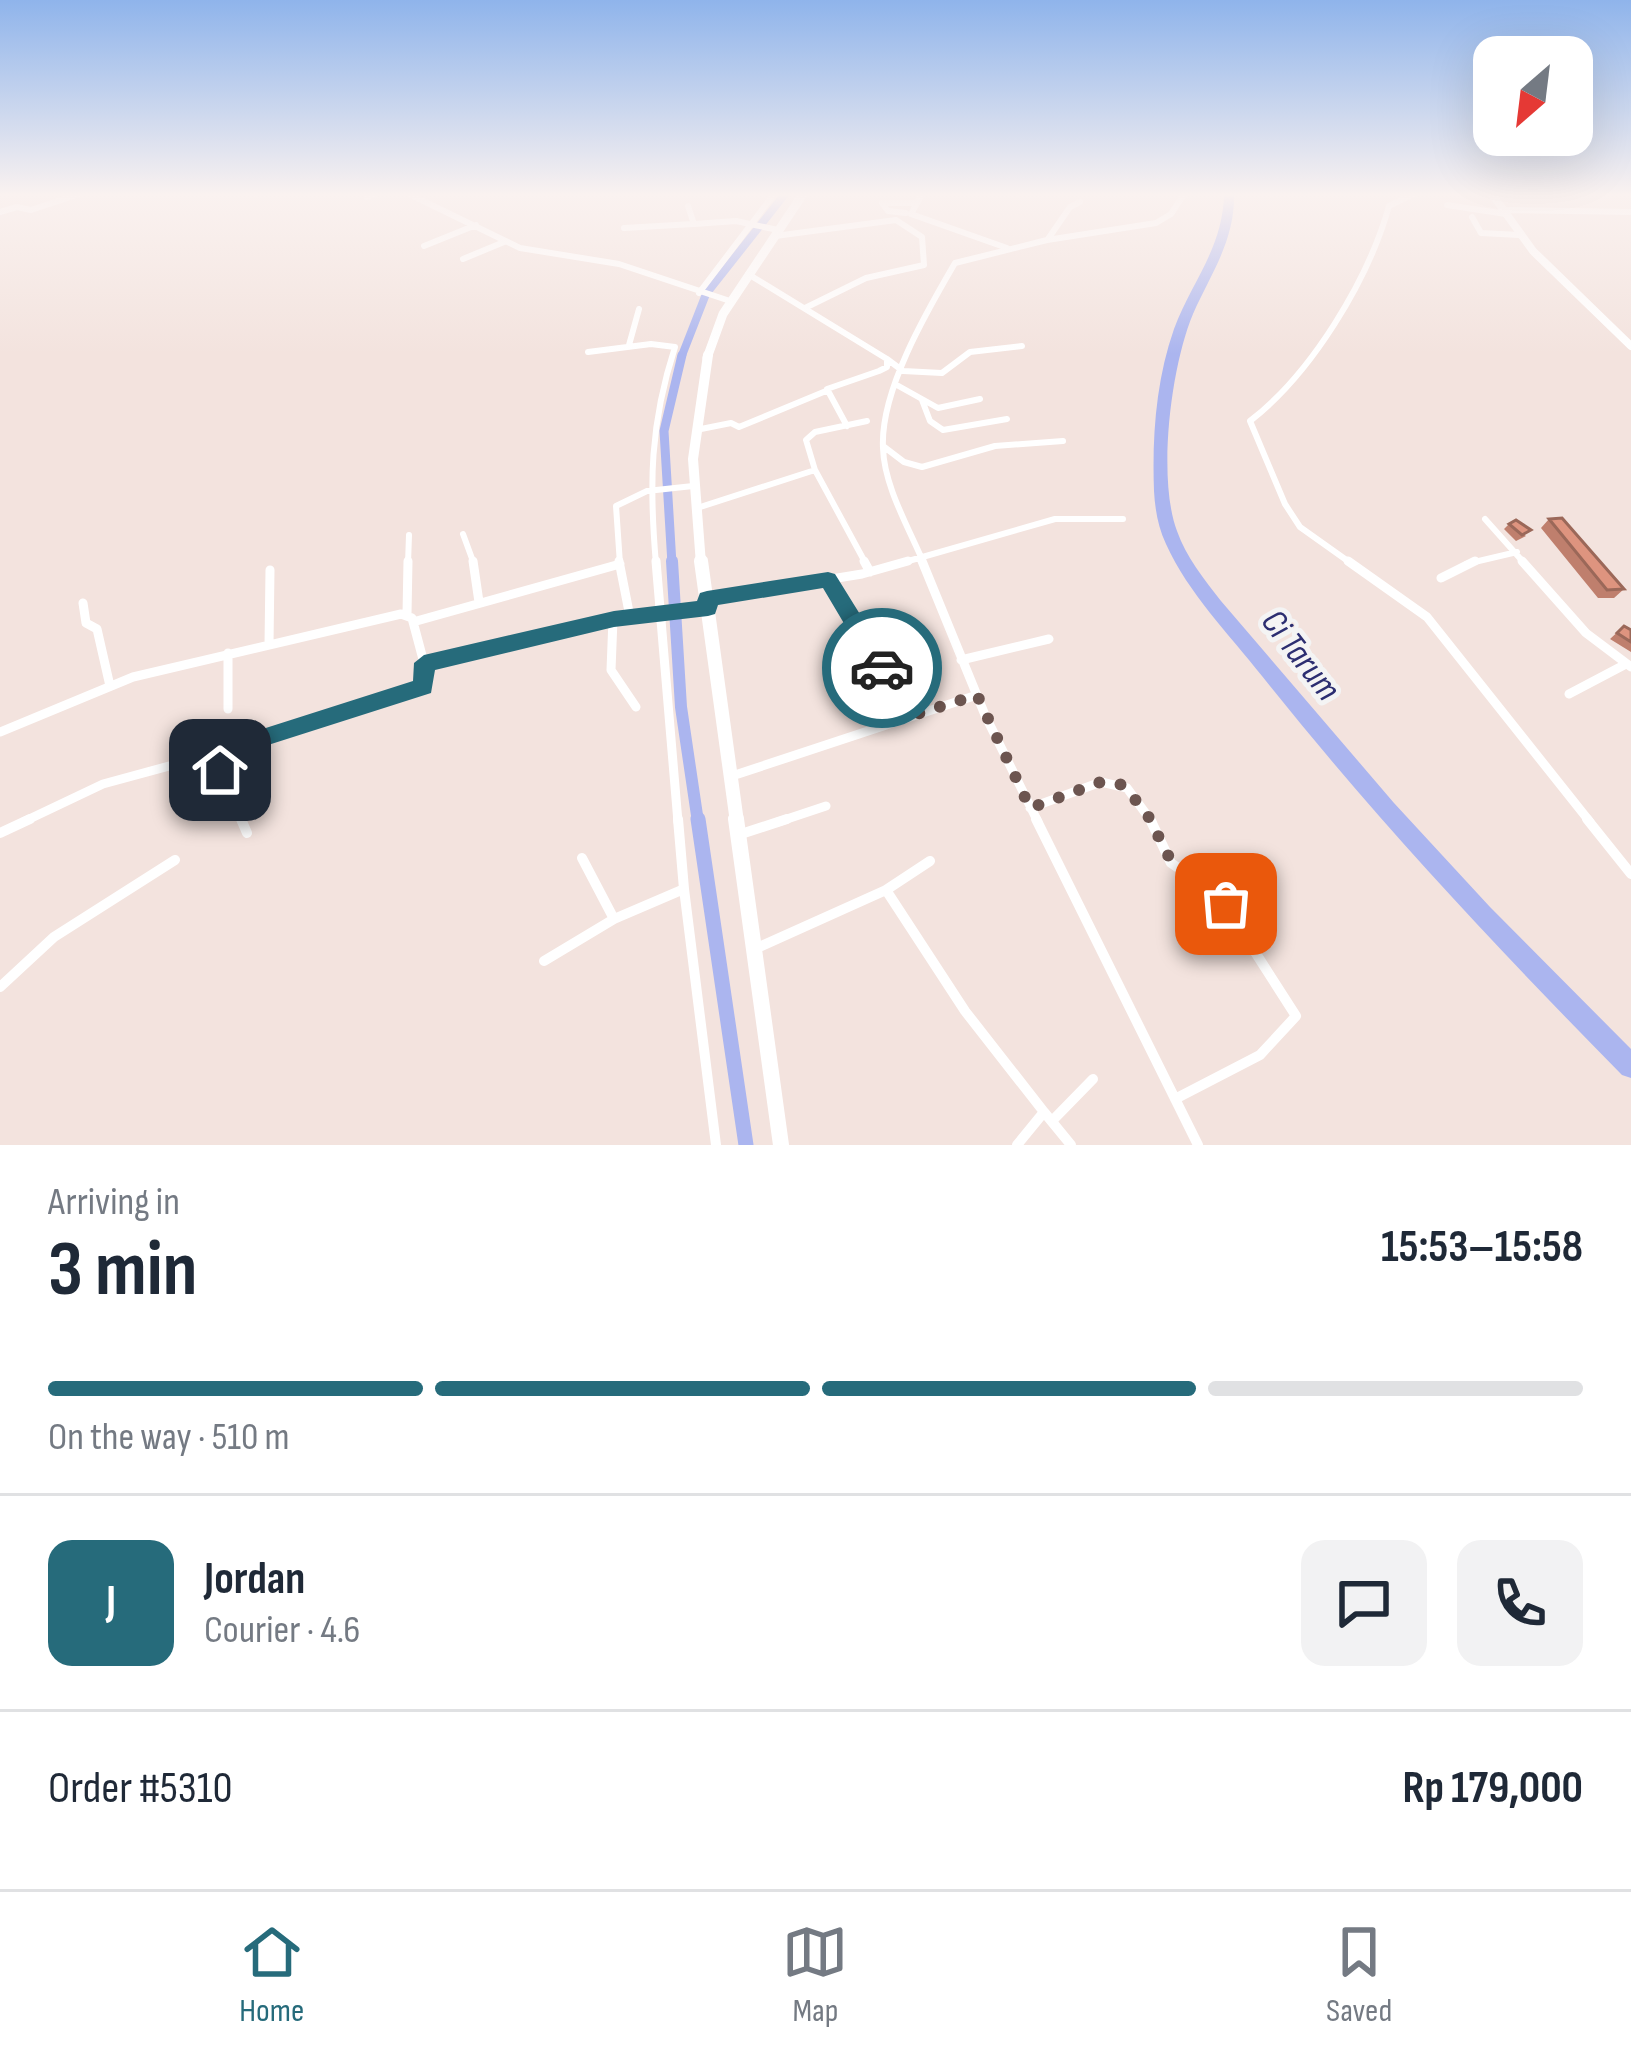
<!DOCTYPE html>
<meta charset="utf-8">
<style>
:root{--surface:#fff;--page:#f2f2f3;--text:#1f2937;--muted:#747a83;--line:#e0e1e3;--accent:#266b7b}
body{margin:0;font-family:"Sofia Sans Condensed",sans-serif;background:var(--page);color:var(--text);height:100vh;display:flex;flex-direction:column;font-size:45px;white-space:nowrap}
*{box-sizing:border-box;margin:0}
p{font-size:39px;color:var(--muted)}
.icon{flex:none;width:66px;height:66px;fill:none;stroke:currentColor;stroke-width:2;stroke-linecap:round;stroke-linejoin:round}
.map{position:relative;height:1145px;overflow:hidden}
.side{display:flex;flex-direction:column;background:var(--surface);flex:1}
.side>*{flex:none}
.needle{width:78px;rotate:208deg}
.buttons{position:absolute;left:1473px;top:36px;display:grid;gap:24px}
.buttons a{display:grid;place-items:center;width:120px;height:120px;border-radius:24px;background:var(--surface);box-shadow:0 12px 48px #0002;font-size:60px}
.pin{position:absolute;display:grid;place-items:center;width:102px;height:102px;color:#fff;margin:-51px;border-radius:24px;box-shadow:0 6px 18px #0006}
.courier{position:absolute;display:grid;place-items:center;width:120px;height:120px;margin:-60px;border:9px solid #266b7b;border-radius:50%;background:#fff;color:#222;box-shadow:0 3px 15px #0007}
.overview em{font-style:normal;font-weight:700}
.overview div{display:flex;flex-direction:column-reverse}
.overview{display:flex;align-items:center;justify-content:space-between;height:204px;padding:0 48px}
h1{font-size:78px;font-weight:700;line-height:90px}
.bar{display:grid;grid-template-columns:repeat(4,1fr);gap:18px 12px;align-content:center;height:144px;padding:0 48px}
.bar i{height:15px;border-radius:9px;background:var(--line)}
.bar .current{background:var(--accent)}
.bar p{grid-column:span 4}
.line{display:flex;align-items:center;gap:30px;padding:0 48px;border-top:3px solid var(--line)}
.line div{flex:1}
.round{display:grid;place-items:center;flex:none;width:126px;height:126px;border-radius:24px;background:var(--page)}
.dock{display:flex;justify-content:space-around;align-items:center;height:168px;border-top:3px solid var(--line);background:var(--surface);font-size:33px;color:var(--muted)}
.dock a{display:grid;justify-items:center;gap:6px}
.dock .current{color:var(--accent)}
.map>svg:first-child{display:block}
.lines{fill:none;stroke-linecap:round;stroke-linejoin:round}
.canal-far3{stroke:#abb5ef;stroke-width:8}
.canal-far2{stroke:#abb5ef;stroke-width:9}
.canal-far1{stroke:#abb5ef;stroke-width:12}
.canal{stroke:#abb5ef;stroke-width:15}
.river{fill:#abb5ef;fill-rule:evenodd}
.street-far2{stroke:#fff;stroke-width:6}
.street-far1{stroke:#fff;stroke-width:9}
.street{stroke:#fff;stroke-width:10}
.secondary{stroke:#fff;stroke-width:8}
.primary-far3{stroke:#fff;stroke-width:9}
.primary-far2{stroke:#fff;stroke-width:10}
.primary-far1{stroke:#fff;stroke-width:14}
.primary{stroke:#fff;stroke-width:16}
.wall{fill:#bf7f6d}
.building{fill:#de947f;stroke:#9b6859;stroke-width:3}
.route{fill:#266b7b}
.done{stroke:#6c5550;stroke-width:12;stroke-dasharray:0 21.6}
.labels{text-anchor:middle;stroke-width:10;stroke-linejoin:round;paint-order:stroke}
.water-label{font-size:36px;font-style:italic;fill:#2c2e71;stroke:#f4f4f4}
</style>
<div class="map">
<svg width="1631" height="1145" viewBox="0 0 1631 1145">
<rect width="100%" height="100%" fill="#f3e3de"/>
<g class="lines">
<path class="canal-far3" d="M681,358L706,294L785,194"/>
<path class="canal-far2" d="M672,564L664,431L682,355"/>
<path class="canal-far1" d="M672,561L681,707L698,822"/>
<path class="canal" d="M698,819L746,1145"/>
<path class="river" d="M1224,194H1234C1235,241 1211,273 1193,314C1171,366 1157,478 1177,531C1186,557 1204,579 1221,601L1394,803L1490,907L1631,1049V1078L1622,1075C1496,947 1374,817 1262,676C1229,634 1188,593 1166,544C1158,527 1155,509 1154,491C1152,437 1156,380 1174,329C1192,281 1223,248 1224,194Z"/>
<path class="street-far2" d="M409,194L520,248L619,264L730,301
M922,194L911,214L1007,248
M367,197L376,194
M1447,205L1506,214
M688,206L694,224L736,221L778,230
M1505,210L1631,212
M0,212L17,207L31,210L79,194
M906,213L888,211L882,203H915
M1472,217L1481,233L1520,235
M624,228L693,224
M775,236L896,220L922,237L924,265L866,278L805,308
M1048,239L1070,207L1080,202
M424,246L476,225
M463,259L504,242
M748,274L887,359V367L879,371L827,389L847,426
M699,293L774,194
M629,345L639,309
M588,352L651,344L675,347C650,424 649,484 656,564
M887,359L903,371L942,373L970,352L1022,346
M895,384L938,408L980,399
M922,400L930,421L943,430L1007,419
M696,430L731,423L739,427L826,391
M883,446L904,462L922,467L995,446L1063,441
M697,508L815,470
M1485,519L1525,564
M463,534L474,564
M408,564L409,535
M620,564L616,506L647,491L693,486
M866,564L815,470L806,440L815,432L867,421
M898,564L1055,519H1123
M924,564C909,528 884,486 883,448C880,391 927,311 955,263L1047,240L1156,223L1171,214L1184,194
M1352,564L1300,527L1285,504L1250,421C1311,374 1368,281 1389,206L1413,194
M1466,564L1517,552"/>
<path class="street-far1" d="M473,561L479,602
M619,561L630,617
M656,561L678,822
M864,561L870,572
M922,561L985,715L1038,822
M1348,561L1427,617L1590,822
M1522,561L1586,633L1631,667
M1441,578L1475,561
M828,580L911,716
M708,599L862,574L908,561
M83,603L86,623L97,629L110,686
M407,614L408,561
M613,619L611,670L636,707
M413,622L620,564
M269,644L270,570
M228,653V709
M961,660L1049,639
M1569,694L1626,664
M0,732L133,677L401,614L412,618L424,663L613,619L706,609
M732,776L977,695
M1030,808L1101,782L1127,788L1152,822
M23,822L103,784L217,753
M242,822L217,753L417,689L426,682L424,663
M778,822L826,806"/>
<path class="street" d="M241,819L247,833
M1036,819L1198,1145
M1150,819L1171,863L1219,896L1296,1016L1260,1055L1175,1099
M1587,819L1631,874
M0,833L30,819
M741,834L787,819
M582,858L614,919L684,889L678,819
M684,889L716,1145
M886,890L930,861
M757,948L886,890L965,1011L1044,1112L1017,1145
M544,961L614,919
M0,987L54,937L175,860
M1044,1112L1071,1145
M1052,1121L1093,1079"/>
<path class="secondary" d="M1492,194L1533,251L1631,346"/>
<path class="primary-far3" d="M707,358L723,314L803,194"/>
<path class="primary-far2" d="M701,564L693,459L708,355"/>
<path class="primary-far1" d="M701,561L737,822"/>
<path class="primary" d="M736,819L781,1145"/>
</g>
<path class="wall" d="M1549,519L1624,589L1614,598H1598L1541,528Z
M1509,524L1526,536L1516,541L1504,529Z
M1624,626L1631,630V652L1610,639Z"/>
<path class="building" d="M1562,518L1624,589L1607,590L1549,519Z
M1516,520L1531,530L1522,535L1509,524Z
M1624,626L1631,630V642L1617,633Z"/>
<linearGradient id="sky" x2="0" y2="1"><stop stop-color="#8fb4eb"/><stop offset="0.55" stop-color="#faf2f0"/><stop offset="1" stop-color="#faf2f0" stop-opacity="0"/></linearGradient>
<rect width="1631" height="354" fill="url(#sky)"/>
<path class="route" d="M828,572L835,574L889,661V674H874L823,588L718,605L715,614L708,616L614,627L435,670L431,693L237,755L230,758L228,777L220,780L208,770L209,746L413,681L414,663L424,655L614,611L697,601L700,593L707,591Z"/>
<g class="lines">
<path class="done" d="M882,668L911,716L977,695L1030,808L1101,782L1120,784L1145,810L1172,863L1226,904"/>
</g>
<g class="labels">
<g class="water-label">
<text transform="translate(1302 654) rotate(52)" y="13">Ci Tarum</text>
</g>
</g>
</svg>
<div class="buttons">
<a><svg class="needle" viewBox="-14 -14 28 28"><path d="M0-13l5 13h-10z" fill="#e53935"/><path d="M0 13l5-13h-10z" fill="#747a83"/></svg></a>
</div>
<div class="pin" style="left:1226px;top:904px;background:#ea580c"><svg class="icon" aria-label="bag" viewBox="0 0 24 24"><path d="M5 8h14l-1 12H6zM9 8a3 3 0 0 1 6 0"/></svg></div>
<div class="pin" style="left:220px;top:770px;background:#1f2937"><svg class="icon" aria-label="home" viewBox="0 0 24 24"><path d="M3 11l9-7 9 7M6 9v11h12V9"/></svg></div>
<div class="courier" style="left:882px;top:668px"><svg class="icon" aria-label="car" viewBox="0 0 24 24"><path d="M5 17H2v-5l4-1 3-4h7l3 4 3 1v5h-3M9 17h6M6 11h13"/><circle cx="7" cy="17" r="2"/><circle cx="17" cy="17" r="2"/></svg></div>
</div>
<section class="side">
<div class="overview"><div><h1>3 min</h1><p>Arriving in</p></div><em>15:53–15:58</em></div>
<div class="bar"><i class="current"></i><i class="current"></i><i class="current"></i><i></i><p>On the way · 510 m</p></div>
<div class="line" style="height:216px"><b class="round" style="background:var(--accent);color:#fff">J</b><div><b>Jordan</b><p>Courier · 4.6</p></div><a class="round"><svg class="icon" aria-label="chat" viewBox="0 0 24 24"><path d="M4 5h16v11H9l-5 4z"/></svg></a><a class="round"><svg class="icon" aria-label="phone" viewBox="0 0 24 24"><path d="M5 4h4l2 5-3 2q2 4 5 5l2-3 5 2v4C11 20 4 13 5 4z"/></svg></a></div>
<div class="line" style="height:156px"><div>Order #5310</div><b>Rp 179,000</b></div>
</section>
<nav class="dock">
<a class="current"><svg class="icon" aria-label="home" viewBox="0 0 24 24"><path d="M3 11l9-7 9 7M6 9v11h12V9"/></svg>Home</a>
<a><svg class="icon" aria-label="map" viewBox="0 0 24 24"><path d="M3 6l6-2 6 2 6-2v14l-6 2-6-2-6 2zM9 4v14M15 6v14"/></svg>Map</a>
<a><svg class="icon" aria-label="saved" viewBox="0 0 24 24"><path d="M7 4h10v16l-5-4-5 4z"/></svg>Saved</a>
</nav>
